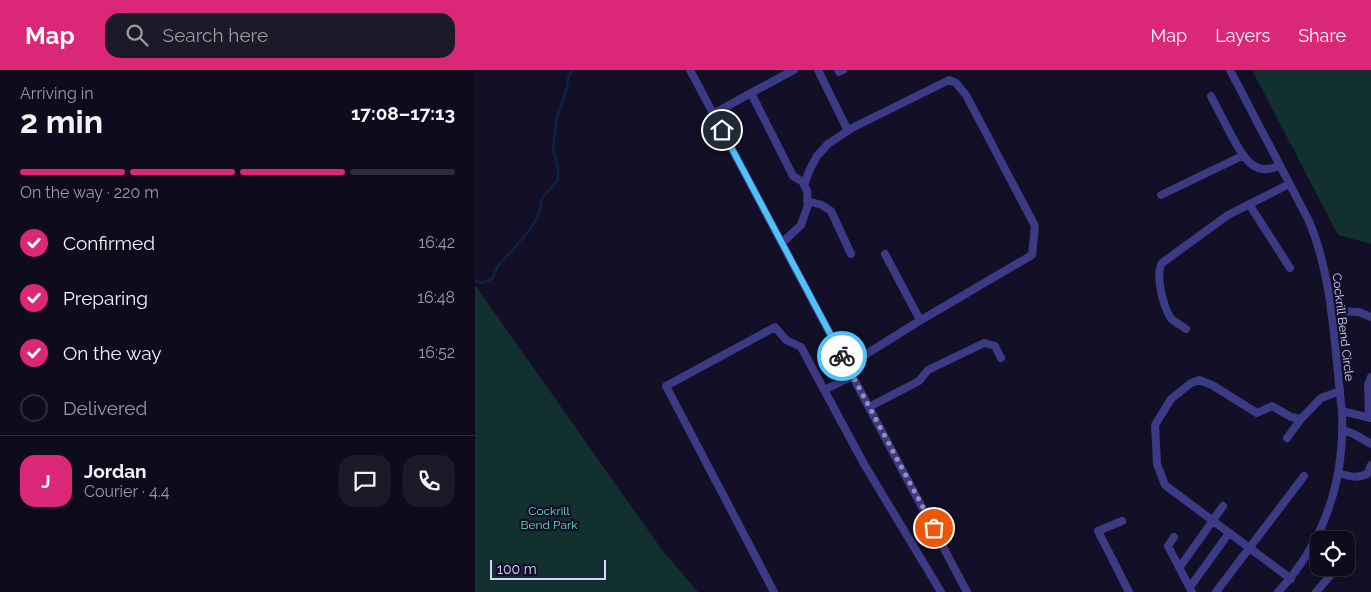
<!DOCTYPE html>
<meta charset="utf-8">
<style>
:root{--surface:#0e0b1c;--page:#1c1929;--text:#f1f3f6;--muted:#9b9ba3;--line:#2e2b3b;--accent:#db2777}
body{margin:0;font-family:Raleway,sans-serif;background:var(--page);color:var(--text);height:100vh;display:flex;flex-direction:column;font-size:19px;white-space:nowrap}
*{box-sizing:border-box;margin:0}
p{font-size:16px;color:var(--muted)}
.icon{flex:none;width:28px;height:28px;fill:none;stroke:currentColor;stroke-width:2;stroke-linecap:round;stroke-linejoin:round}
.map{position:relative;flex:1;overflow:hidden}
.drawer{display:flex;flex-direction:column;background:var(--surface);width:475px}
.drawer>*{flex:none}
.controls{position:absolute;left:835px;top:461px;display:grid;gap:10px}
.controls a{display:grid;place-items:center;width:45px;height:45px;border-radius:10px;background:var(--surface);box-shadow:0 1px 4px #0004,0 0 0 1px var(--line);font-size:25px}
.scale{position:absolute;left:15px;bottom:12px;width:116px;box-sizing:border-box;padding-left:5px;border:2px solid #d9d4ff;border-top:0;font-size:14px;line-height:18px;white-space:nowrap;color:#d9d4ff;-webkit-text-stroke:4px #130f26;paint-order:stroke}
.pin{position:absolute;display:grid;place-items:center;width:42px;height:42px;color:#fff;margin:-21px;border:2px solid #fff;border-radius:50%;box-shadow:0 1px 5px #0007}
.courier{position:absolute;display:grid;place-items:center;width:50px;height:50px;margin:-25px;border:4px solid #4fc3f7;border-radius:50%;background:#fff;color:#222;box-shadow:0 1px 6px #0007}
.overview em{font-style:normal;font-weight:700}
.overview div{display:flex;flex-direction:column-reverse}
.overview{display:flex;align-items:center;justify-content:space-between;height:85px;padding:0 20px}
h1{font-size:32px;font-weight:700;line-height:38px}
.bar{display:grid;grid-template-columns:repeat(4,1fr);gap:8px 5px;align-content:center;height:60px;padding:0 20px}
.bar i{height:6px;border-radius:4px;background:var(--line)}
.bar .selected{background:var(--accent)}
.bar p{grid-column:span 4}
.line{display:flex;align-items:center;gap:12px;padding:0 20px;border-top:1px solid var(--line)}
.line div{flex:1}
.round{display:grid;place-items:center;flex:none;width:52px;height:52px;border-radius:15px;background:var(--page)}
ol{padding:0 20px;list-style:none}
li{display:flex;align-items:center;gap:15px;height:55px}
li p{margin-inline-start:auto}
li .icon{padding:5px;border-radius:50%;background:var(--accent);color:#fff;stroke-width:4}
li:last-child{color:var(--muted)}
li i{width:28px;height:28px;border:2px solid var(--line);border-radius:50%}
header{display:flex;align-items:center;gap:30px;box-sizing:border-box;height:70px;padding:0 25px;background:var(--accent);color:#fff}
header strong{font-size:24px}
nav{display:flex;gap:28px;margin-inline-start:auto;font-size:18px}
.search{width:350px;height:45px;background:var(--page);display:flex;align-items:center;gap:12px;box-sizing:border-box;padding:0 18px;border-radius:15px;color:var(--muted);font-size:19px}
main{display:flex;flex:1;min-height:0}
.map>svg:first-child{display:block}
.green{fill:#12302f}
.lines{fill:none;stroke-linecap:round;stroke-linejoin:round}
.stream{stroke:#0c2248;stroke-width:2.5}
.minor{stroke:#3d3a85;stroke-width:8}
.done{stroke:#948fb3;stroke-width:5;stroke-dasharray:0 9}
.route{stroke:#4fc3f7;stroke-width:6}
.labels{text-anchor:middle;stroke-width:4.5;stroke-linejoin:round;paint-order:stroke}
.street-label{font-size:12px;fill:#d9d4ff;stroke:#130f26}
.park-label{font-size:12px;fill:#5fe0c0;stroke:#130f26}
</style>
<header>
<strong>Map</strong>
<div class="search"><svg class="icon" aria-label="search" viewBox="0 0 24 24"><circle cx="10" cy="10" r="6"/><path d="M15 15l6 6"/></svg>Search here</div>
<nav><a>Map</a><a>Layers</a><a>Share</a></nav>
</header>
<main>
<section class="drawer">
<div class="overview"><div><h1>2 min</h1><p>Arriving in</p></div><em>17:08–17:13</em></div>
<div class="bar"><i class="selected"></i><i class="selected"></i><i class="selected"></i><i></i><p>On the way · 220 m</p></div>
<ol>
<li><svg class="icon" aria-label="check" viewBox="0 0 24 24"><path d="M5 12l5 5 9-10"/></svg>Confirmed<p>16:42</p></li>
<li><svg class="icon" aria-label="check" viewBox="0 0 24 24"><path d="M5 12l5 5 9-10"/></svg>Preparing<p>16:48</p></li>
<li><svg class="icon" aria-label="check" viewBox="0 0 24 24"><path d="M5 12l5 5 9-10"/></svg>On the way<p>16:52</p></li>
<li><i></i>Delivered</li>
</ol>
<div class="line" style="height:90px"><b class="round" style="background:var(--accent);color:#fff">J</b><div><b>Jordan</b><p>Courier · 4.4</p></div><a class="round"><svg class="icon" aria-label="chat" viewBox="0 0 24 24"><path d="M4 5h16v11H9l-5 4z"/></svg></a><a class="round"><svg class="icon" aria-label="phone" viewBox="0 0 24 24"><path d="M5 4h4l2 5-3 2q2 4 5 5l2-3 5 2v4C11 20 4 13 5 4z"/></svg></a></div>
</section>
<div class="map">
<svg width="896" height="522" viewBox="0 0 896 522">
<rect width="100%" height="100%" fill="#130f26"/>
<path class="green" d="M777,0H896V174L863,165Z
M0,215L187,480L223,522H0Z"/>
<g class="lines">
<path class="stream" d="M0,211L7,213L17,209L23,196L54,161L64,144L67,128L83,110V99L78,79L82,48L92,18L93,8L97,0"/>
<path class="minor" d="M215,0L492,522
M343,0L373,61
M363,0L364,2L368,0
M755,0L834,151C859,211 859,278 867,341C870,409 850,472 803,522
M276,23L319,0
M736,26C742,38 748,49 754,61C765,81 777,110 805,95
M238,44L276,23L318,106L328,112L332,121L333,135L326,155L307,173
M329,115L335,99L342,86L353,74L377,58L474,10L481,13L491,25L560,156L557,185L441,253L372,296
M686,125L767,86
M332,131L347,135L356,141L376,184
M774,134L815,198
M410,184L445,250
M856,241L884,242L896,247
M711,259C706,255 698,252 695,247C688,235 680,205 687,193L753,145L814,114
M349,320L378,306
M394,337L444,311L453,300L509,273L520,276L526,288
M867,341L896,348
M894,348L893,315L896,307
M868,360L879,364L896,374
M812,368L826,349
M863,403C874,406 881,409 892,404L896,395
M647,451L623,461L654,522
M699,467L693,476L717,522
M834,481L844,488
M705,497L748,436
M816,509L690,415L682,394L680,355L696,329L716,313L724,310L737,315L782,343L797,336L816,347L826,349L846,328L865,321
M715,517L754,463
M299,522L191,316L300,257L311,270L326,277L389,394L466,522
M741,522L829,406
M841,522L861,499L858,498"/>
</g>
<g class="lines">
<path class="done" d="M367,286L459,458"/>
<path class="route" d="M247,60L367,286"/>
</g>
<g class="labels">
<g class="street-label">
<text transform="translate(868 257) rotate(83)" y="4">Cockrill Bend Circle</text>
</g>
<g class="park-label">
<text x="74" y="445">Cockrill<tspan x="74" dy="14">Bend Park</tspan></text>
</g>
</g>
</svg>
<div class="controls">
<a><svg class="icon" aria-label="locate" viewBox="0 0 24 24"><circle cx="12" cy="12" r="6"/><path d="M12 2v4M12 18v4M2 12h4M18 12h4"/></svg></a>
</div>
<div class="scale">100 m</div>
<div class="pin" style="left:459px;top:458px;background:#ea580c"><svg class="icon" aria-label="bag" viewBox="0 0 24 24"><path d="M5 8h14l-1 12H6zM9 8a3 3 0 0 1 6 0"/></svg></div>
<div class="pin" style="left:247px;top:60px;background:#1f2937"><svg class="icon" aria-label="home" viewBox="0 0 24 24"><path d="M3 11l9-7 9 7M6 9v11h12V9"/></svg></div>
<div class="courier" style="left:367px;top:286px"><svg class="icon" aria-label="bike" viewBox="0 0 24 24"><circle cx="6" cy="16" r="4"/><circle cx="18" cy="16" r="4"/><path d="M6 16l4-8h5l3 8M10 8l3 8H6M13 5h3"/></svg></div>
</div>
</main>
